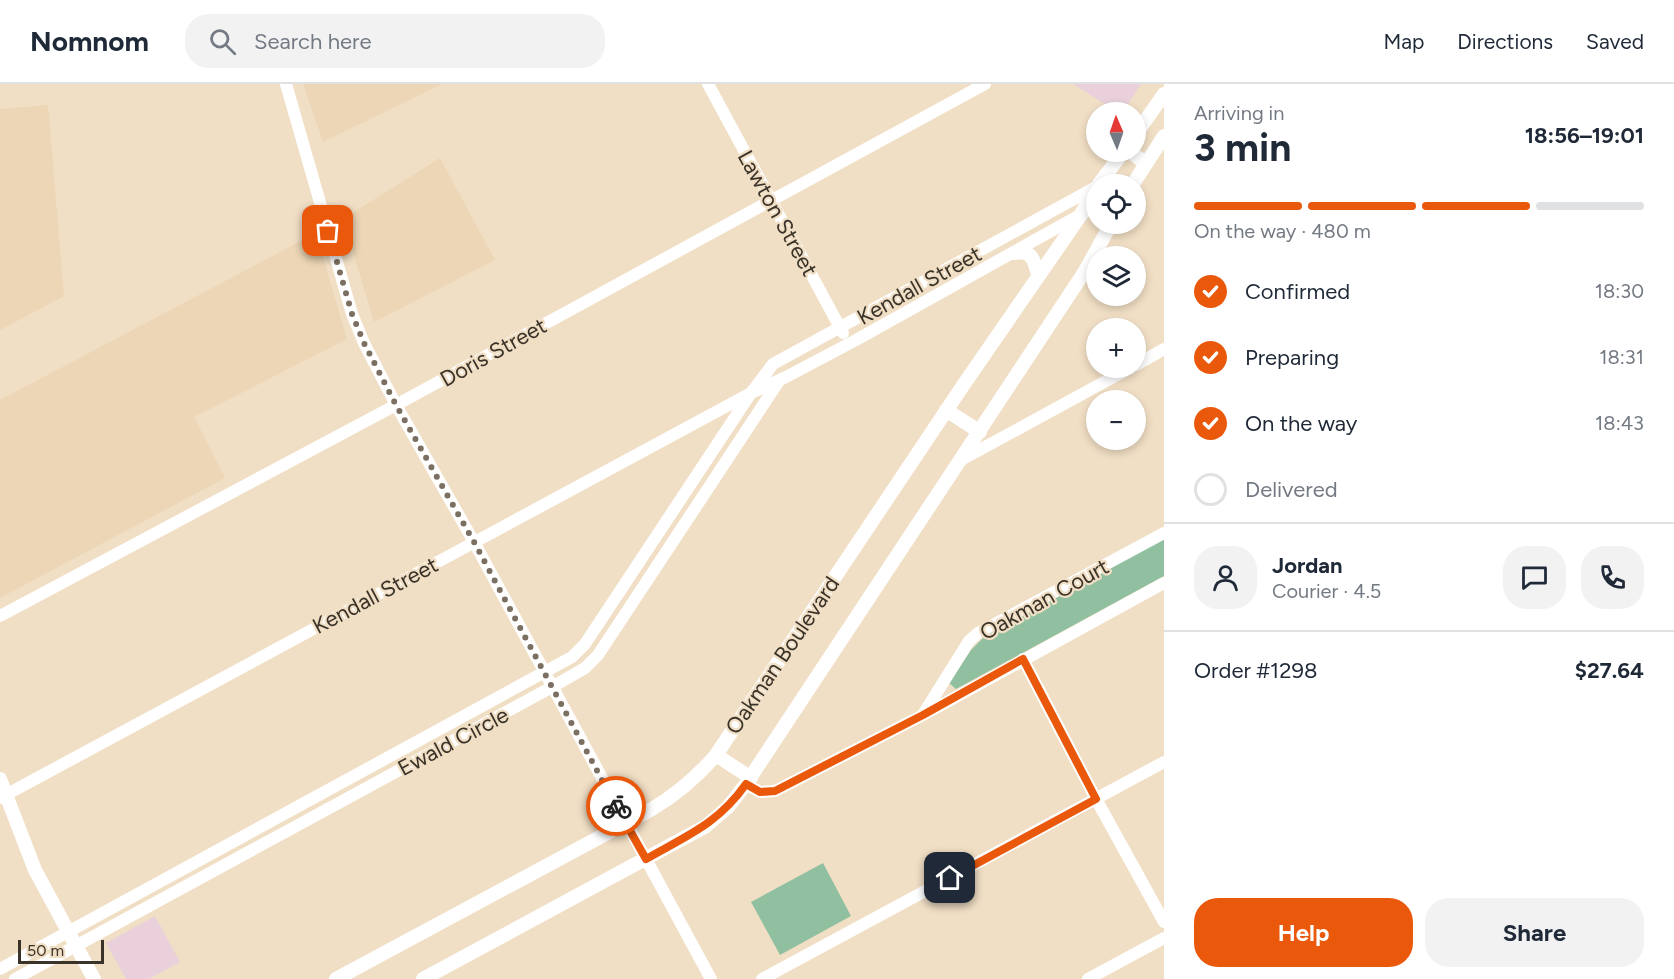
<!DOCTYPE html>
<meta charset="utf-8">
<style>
:root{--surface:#fff;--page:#f2f2f3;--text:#1f2937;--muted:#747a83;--line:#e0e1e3;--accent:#ea580c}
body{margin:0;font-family:Figtree,sans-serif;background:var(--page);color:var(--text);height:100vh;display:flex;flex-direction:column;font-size:22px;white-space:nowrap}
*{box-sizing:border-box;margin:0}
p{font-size:20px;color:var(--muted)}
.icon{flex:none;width:33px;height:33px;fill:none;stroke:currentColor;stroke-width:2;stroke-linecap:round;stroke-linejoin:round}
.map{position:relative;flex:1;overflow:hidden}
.sheet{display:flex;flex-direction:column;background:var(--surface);width:510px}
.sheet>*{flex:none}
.needle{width:39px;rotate:358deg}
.tools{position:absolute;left:1086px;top:18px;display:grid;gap:12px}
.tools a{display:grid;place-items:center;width:60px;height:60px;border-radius:50%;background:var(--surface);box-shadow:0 3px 9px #0003;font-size:30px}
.scale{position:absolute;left:18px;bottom:15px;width:86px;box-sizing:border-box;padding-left:6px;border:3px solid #3a3329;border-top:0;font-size:16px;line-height:21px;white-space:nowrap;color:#3a3329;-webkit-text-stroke:4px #f1dfc5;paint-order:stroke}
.pin{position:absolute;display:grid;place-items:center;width:51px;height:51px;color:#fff;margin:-26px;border-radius:12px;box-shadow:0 3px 9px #0006}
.courier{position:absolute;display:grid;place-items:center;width:60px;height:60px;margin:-30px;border:4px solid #ea580c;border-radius:50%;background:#fff;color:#222;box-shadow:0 2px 8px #0007}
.overview em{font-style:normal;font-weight:700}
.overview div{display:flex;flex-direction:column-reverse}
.overview{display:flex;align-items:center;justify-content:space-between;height:102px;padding:0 30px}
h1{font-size:39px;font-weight:700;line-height:45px}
.bar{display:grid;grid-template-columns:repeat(4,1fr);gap:9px 6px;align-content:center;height:72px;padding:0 30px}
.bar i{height:8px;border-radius:4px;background:var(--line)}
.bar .selected{background:var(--accent)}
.bar p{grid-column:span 4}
.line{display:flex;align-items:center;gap:15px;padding:0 30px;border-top:2px solid var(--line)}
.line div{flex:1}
.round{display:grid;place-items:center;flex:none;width:63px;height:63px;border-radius:24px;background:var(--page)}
ol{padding:0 30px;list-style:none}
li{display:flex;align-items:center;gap:18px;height:66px}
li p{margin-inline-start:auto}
li .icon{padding:6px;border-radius:50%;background:var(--accent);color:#fff;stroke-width:4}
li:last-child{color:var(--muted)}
li i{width:33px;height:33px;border:3px solid var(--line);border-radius:50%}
.cta{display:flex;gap:12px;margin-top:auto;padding:12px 30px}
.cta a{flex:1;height:69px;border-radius:24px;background:var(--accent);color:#fff;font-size:24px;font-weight:700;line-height:69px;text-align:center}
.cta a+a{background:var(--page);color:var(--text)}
header{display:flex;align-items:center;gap:36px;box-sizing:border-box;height:84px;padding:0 30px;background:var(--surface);border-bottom:2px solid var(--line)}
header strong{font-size:28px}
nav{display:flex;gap:33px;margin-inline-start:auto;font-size:21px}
.search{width:420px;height:54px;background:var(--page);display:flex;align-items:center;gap:15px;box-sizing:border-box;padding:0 21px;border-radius:24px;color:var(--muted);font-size:22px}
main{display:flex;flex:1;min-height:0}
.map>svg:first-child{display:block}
.commercial{fill:#e9d0da}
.built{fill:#ecd6b5}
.green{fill:#90c0a0}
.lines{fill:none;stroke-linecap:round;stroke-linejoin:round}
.minor{stroke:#fff;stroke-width:12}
.tertiary{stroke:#fff;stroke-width:14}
.done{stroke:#7a6f60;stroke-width:6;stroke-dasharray:0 10.8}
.route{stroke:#ea580c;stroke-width:8}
.labels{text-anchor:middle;stroke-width:4.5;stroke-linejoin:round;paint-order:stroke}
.street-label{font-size:22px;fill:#3a3329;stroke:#f1dfc5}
</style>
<header>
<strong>Nomnom</strong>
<div class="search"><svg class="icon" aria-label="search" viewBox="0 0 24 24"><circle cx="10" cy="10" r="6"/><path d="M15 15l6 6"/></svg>Search here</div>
<nav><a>Map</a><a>Directions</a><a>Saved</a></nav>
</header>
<main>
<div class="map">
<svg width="1164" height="895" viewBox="0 0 1164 895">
<rect width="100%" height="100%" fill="#f1dfc5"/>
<path class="commercial" d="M1073,0H1141L1123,28H1117Z
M155,832L180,878L149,895H126L106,859Z"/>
<path class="built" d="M303,0H442L323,58Z
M48,21L64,212L0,246V25Z
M440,74L495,176L374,238L343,135Z
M316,149L347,255L194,333L225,394L0,514V316Z"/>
<path class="green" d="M1164,454V492L956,605L949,599L971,566L986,551Z
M823,779L851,832L780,871L751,818Z"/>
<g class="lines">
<path class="minor" d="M286,0L352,230L364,259L396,321L474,458L711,895
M708,0L843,249
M1136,281L1164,265
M961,376L1130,284
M0,532L396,321L985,0
M1023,575L1096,715L1164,838
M924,629L969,557L978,549L1164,449
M746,700L760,708L775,707L923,631L1164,499
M0,714L751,309L786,293L856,256L1096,122
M0,885L572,573L585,560L751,309L773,280L1096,103
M15,895L552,603L585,584L598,571L779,297
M762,895L1164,678
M1088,895L1164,854"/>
<path class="tertiary" d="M1136,50L1164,10
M1131,68L1146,80
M1099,100L1123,68
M1133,100L1164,52
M1014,169C1033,166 1033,175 1038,190
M946,326L980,348
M716,671L751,694
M0,695L35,786L94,895
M336,895L652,725C677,710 697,693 716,671L962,303L1080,132L1096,104
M423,895L706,742L728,723L746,700L1085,187L1111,140"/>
</g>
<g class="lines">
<path class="done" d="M328,147L352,230L364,259L396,321L474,458L616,722"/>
<path class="route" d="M616,722L646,775C686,752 718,740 746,700L760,708L775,707L923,631L1023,575L1096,715L950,794"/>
</g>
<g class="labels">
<g class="street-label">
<text transform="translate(778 129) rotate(61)" y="8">Lawton Street</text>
<text transform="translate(919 201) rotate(-29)" y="8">Kendall Street</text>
<text transform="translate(493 268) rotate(-29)" y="8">Doris Street</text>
<text transform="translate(375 511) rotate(-28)" y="8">Kendall Street</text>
<text transform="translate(1044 515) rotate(-29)" y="8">Oakman Court</text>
<text transform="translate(782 571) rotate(-56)" y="8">Oakman Boulevard</text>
<text transform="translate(453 657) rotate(-28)" y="8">Ewald Circle</text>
</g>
</g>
</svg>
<div class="tools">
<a><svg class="needle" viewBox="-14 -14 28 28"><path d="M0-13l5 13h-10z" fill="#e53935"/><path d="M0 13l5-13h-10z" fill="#747a83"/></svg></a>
<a><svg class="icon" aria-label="locate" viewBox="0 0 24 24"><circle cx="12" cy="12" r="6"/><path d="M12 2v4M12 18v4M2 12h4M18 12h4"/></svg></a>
<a><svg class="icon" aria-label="layers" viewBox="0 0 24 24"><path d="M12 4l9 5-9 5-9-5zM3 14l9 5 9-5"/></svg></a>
<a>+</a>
<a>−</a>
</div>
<div class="scale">50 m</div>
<div class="pin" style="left:328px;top:147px;background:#ea580c"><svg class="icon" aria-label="bag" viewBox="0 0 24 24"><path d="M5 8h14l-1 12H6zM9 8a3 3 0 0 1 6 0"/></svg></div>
<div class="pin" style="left:950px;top:794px;background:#1f2937"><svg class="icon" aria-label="home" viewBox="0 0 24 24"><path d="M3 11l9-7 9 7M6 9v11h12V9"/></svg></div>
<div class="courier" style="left:616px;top:722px"><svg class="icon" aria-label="bike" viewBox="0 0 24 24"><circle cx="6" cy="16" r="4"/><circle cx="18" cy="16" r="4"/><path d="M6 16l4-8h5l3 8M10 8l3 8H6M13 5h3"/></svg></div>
</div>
<section class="sheet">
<div class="overview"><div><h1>3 min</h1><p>Arriving in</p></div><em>18:56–19:01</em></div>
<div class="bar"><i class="selected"></i><i class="selected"></i><i class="selected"></i><i></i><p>On the way · 480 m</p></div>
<ol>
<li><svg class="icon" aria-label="check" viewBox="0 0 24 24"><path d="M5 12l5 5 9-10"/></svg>Confirmed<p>18:30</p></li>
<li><svg class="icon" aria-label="check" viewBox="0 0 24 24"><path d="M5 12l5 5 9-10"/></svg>Preparing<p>18:31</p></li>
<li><svg class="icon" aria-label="check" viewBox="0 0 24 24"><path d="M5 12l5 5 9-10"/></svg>On the way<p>18:43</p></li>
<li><i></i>Delivered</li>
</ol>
<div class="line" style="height:108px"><a class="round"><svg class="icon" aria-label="person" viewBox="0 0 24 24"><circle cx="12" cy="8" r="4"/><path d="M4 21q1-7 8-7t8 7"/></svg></a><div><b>Jordan</b><p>Courier · 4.5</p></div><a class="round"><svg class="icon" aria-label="chat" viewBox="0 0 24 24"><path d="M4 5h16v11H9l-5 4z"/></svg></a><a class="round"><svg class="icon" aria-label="phone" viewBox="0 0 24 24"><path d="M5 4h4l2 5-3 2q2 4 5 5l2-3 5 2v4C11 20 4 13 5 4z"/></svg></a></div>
<div class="line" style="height:78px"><div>Order #1298</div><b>$27.64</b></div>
<div class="cta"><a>Help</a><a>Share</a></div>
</section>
</main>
